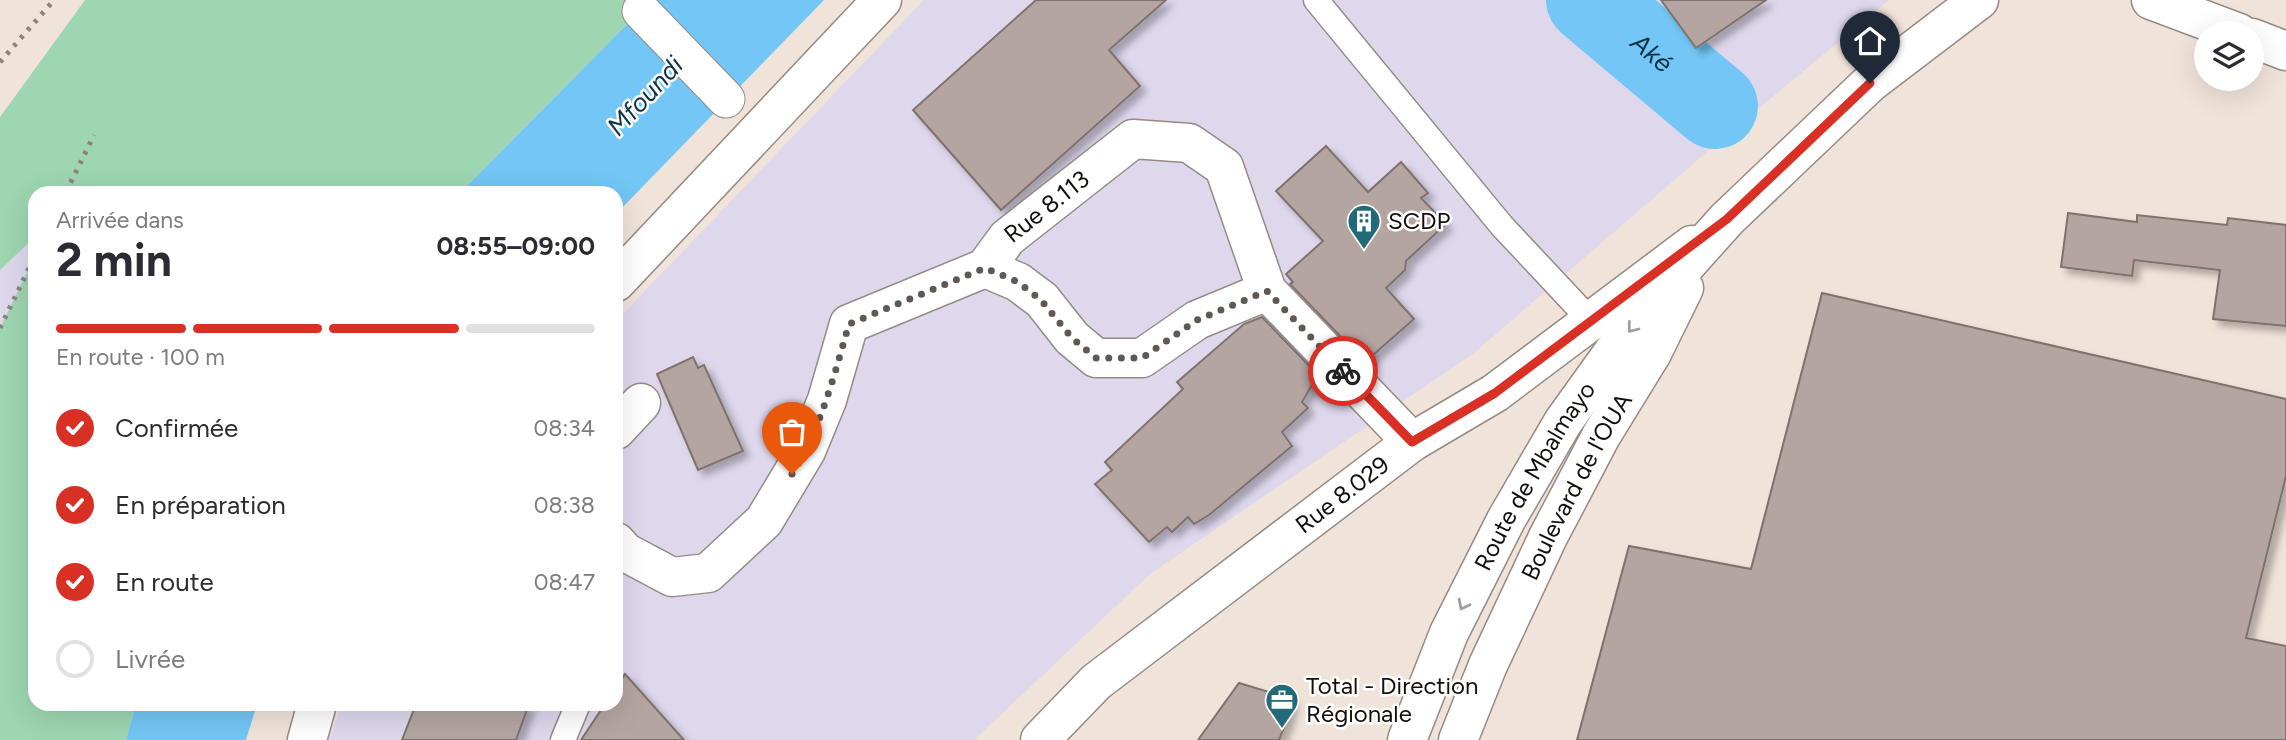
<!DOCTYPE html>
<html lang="fr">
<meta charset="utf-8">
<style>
:root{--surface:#fff;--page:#f7f7f7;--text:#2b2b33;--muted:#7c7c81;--line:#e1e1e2;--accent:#d93025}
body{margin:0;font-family:Figtree,sans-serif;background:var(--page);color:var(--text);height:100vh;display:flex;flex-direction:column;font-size:26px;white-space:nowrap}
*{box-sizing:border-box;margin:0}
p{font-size:23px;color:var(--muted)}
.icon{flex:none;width:38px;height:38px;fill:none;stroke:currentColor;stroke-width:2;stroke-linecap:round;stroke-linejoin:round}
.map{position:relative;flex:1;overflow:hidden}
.drawer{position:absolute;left:28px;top:186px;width:595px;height:525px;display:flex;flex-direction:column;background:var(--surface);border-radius:21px;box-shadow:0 7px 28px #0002}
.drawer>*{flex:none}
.controls{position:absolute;left:2194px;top:21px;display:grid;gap:14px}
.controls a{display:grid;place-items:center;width:70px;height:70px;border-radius:50%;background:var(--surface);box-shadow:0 7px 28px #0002;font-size:35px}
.pin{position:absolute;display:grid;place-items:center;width:60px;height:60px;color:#fff;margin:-72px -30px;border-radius:50% 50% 50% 0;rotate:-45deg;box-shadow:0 0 7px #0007}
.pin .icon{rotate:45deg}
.courier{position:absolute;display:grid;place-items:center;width:70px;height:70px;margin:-35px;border:5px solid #d93025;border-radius:50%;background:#fff;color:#222;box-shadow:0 2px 9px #0007}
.summary em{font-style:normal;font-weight:700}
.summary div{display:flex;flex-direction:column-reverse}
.summary{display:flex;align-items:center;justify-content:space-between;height:119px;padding:0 28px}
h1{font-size:46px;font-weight:700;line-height:52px}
.bar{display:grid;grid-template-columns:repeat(4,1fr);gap:10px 7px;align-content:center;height:84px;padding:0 28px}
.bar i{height:9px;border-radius:5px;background:var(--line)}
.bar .on{background:var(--accent)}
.bar p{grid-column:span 4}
ol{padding:0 28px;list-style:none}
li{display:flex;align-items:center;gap:21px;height:77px}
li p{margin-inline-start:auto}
li .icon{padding:7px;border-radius:50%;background:var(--accent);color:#fff;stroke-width:4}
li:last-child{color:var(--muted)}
li i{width:38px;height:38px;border:4px solid var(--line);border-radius:50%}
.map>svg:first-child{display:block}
.industrial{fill:#dfd8ed}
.green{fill:#9ed6b1}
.water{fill:#73c6f5}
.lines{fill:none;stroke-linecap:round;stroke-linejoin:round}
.river{stroke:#73c6f5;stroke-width:86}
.building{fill:#b4a5a1;stroke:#7f716d;stroke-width:2;filter:url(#shadow)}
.service-casing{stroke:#978a83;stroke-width:27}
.pedestrian-casing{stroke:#978a83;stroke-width:39}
.minor-casing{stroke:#978a83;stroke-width:41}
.secondary-casing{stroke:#978a83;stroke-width:41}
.trunk-casing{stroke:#978a83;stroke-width:41}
.service{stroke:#fff;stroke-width:24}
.pedestrian{stroke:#fff;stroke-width:37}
.minor{stroke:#fff;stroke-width:38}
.secondary{stroke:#fff;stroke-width:38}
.trunk{stroke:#fff;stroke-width:38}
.rail{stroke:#8d837d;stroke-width:5;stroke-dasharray:3.5 7;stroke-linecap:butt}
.oneway{stroke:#a19f9d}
.done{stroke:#605953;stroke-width:7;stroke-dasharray:0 12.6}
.route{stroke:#d93025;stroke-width:9}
.labels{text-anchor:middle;stroke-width:5;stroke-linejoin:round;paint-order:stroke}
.street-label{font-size:24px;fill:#130e0b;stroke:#fff}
.poi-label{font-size:24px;fill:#130e0b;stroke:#fff;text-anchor:start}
.water-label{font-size:26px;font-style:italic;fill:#0d3346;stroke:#fff}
</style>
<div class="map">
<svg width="2286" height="740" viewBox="0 0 2286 740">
<defs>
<filter id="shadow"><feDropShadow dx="6" dy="6" stdDeviation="3.5" flood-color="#0004"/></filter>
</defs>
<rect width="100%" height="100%" fill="#f0e3da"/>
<path class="industrial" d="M924,0H1889L1715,145L1474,353L1150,574L974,740H329L342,704H616V321Z
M35,237V256L0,328V270Z"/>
<path class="green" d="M85,0H651L461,192H35V237L0,270V117Z
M35,256V704H136L126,740H0V328Z"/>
<path class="water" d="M651,0H824L616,214V192H461Z
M136,704H257L246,740H126Z"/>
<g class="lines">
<path class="river" id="s1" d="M1589,0L1715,106"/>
</g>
<path class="building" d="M1036,0H1166L1109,50L1140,86L1001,210L913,110Z
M1661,0H1766L1696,48Z
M1326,146L1368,192L1401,162L1428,193L1421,198L1446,224L1406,261L1405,270L1386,288L1414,319L1365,362L1290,284L1293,282L1286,274L1323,241L1276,191Z
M2068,213L2137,222V215L2227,225L2228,218L2286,225V326L2213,319L2220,270L2134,260L2132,276L2061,267Z
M1822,293L2286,399V476L2246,638L2286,646V740H1577L1629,546L1751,569Z
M1262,317L1318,375L1302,402L1308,408L1282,432L1292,446L1209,515L1194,524L1188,517L1172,532L1167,527L1149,542L1095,484L1112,470L1105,462L1183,389L1177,382L1244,324Z
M693,357L698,368L704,365L743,451L698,470L657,374Z
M625,674L684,740H581L605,704H616V688Z
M1239,683L1292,699L1288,718L1279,740H1198Z
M416,704H529L516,740H402Z"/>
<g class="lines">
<defs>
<path id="service" d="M1316,0L1502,226L1591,321
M563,740L578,704"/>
<path id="pedestrian" d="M641,11L726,99"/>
<g id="minor">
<path d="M2151,0L2239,33"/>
<path d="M2252,38L2286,51"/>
<path d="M985,268L1018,282L1042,300L1072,338L1096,358H1142L1197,320L1267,291"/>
<path d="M616,430L641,403"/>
<path id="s2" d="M616,542L625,552L672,577L708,573L764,521L806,451L827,400L849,324L985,268L1007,238L1133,139L1189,143L1224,167L1267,291L1412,442"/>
<path id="s3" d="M1040,740L1096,682L1412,442L1495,393L1692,245"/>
</g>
<path id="secondary" d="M616,282L882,0
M307,740L317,704"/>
<g id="trunk">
<path id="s4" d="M1407,740L1449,633L1506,520L1563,422L1614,351L1650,305L1727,219L1870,83L1979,0"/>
<path id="s5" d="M1458,740L1488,665L1548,537L1601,436L1652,353L1684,288"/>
</g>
</defs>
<use href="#service" class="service-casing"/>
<use href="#pedestrian" class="pedestrian-casing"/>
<use href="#minor" class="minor-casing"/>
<use href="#secondary" class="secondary-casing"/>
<use href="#trunk" class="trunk-casing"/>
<use href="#service" class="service"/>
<use href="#pedestrian" class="pedestrian"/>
<use href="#minor" class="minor"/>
<use href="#secondary" class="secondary"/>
<use href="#trunk" class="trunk"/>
<path class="rail" d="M0,62L54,0
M66,192L94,135
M0,328L35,256"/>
</g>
<defs><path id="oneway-chevron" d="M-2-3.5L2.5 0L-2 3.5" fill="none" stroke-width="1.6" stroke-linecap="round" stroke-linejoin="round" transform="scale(1.75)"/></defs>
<g class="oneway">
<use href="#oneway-chevron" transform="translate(1632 328) rotate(128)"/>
<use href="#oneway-chevron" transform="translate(1463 605) rotate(117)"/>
</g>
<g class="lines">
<path class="done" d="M792,474C821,428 834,376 849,324L985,268L1018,282L1041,300L1072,338L1096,358H1142L1197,320L1267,291L1343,371"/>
<path class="route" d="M1343,371L1412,442L1495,393L1727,219L1870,83"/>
</g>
<defs>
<symbol id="building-pin" viewBox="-11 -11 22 30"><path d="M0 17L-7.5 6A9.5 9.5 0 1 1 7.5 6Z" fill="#236a78" stroke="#fff"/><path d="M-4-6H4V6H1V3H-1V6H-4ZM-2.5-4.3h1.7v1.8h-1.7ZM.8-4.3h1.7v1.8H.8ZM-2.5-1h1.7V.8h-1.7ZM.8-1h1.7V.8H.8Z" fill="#fff"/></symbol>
<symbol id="office-pin" viewBox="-11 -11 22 30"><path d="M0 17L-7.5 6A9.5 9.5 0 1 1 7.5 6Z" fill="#236a78" stroke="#fff"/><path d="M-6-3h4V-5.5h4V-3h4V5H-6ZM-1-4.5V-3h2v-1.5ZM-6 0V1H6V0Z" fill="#fff"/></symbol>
</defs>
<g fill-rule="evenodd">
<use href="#building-pin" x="1345" y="202" width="38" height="52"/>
<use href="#office-pin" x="1263" y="681" width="38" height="52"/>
</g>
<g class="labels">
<g class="street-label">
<text dy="8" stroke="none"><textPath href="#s2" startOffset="630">Rue 8.113</textPath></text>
<text dy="8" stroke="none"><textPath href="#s4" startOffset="294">Route de Mbalmayo</textPath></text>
<text dy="8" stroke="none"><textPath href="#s5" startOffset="280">Boulevard de l'OUA</textPath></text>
<text dy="8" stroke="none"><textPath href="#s3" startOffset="390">Rue 8.029</textPath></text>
</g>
<g class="poi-label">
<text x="1388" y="229">SCDP</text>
<text x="1306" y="694">Total - Direction<tspan x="1306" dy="28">Régionale</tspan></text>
</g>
<g class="water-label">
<text dy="9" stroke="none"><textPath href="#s1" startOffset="82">Aké</textPath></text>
<text transform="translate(645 96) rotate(-47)" y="9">Mfoundi</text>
</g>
</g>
</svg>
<div class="controls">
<a><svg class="icon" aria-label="layers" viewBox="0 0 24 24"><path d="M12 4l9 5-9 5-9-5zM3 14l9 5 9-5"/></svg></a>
</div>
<div class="pin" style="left:792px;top:474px;background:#ea580c"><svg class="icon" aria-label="bag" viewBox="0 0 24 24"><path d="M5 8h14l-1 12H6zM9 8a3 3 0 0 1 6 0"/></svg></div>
<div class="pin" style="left:1870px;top:83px;background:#1f2937"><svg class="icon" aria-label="home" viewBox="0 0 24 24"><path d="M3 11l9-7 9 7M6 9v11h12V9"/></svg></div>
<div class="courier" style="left:1343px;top:371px"><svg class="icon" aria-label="bike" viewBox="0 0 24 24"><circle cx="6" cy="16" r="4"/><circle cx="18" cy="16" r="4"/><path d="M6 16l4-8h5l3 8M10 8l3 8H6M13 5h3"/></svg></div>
<section class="drawer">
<div class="summary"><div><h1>2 min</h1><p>Arrivée dans</p></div><em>08:55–09:00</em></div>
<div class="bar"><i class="on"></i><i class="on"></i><i class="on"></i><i></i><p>En route · 100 m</p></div>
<ol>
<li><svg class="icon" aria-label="check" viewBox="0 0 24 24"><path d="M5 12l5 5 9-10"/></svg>Confirmée<p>08:34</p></li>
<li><svg class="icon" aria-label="check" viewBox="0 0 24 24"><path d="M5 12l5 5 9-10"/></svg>En préparation<p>08:38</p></li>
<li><svg class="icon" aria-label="check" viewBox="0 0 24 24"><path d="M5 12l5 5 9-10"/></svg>En route<p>08:47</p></li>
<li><i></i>Livrée</li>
</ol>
</section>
</div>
